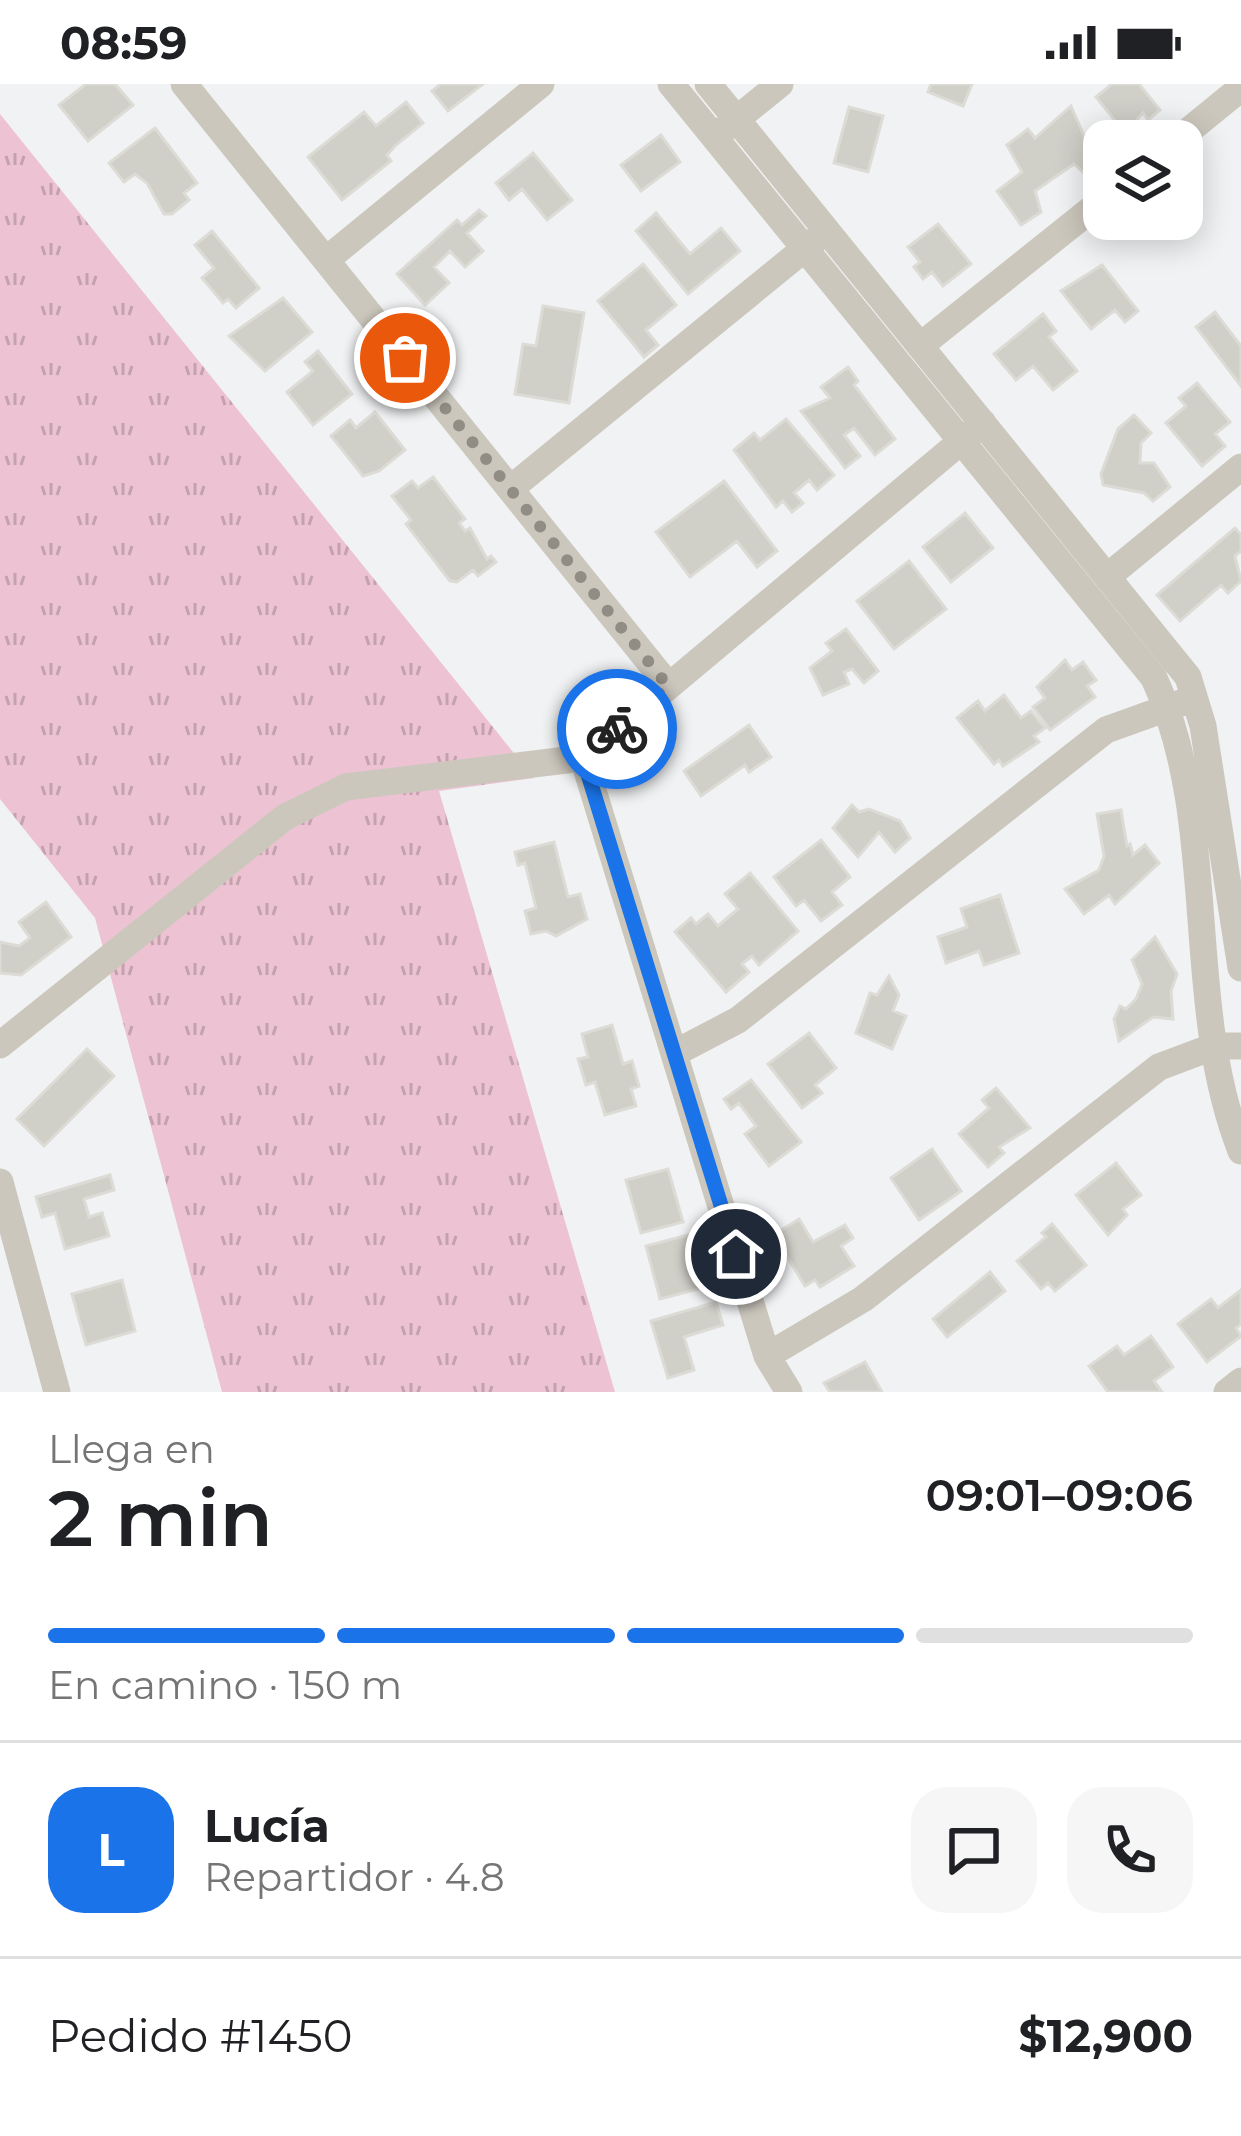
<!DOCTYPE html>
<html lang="es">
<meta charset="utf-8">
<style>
:root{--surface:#fff;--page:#f6f6f6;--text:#202124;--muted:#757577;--line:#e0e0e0;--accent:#1a73e8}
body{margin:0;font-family:Montserrat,sans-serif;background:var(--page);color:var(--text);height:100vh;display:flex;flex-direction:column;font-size:45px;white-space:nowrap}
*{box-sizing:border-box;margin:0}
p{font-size:39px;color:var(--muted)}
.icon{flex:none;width:66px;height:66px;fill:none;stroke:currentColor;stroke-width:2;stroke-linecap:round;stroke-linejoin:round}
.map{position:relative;height:1308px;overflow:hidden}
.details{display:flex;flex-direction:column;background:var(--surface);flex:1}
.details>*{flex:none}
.fabs{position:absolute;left:1083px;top:36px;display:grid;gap:24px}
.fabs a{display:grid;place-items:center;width:120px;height:120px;border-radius:24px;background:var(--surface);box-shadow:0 6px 30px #0003;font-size:60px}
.pin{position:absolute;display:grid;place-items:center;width:102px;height:102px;color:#fff;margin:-51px;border:6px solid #fff;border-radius:50%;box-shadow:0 3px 12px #0007}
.courier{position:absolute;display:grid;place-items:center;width:120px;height:120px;margin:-60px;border:9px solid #1a73e8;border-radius:50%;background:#fff;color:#222;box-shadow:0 3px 15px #0007}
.headline em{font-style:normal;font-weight:600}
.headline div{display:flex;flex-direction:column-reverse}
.headline{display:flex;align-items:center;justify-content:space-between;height:204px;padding:0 48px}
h1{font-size:78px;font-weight:600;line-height:90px}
.bar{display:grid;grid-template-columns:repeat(4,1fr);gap:18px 12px;align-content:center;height:144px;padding:0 48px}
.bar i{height:15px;border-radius:9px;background:var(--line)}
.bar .on{background:var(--accent)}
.bar p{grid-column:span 4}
.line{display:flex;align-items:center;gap:30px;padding:0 48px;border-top:3px solid var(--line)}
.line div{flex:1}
.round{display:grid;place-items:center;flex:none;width:126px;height:126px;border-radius:36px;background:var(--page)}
.status{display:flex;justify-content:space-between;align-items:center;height:84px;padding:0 60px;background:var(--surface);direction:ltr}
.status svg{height:33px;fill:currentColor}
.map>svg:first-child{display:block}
.grass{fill:url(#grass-tufts)}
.building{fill:#d0cfc8;stroke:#dcdbd5;stroke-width:3}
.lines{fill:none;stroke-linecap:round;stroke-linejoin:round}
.minor{stroke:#ccc7bd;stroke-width:27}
.done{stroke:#918d85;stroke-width:12;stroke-dasharray:0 21.6}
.route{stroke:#1a73e8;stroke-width:15}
</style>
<div class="status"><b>08:59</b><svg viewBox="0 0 49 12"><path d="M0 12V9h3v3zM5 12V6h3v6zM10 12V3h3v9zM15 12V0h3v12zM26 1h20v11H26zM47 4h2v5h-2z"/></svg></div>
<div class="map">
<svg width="1241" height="1308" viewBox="0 0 1241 1308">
<defs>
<pattern id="grass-tufts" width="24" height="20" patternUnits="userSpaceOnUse" patternTransform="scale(3)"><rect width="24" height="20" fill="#edc3d3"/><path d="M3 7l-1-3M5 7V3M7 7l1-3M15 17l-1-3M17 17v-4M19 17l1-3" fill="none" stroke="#c3a1ad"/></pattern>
</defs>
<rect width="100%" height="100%" fill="#f1f2f3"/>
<path class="grass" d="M0,30L534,694L439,707L615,1308H222L95,834L0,715Z"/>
<path class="building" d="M86,0H115L133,21L88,57L59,21Z
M441,0H483L448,27L432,7Z
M931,0H972L963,22L928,8Z
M1112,0H1139L1160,26L1148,36L1143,29L1125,49L1096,13Z
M406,18L423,39L396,61L387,71L391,77L342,116L308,73L364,28L376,42Z
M1071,22L1084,52L1097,58L1104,70L1085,90L1074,80L1035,107L1041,128L1021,141L997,107L1022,88L1007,61L1028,45L1035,54Z
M849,23L883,32L868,88L834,79Z
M155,44L197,99L184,109L189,116L172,130H164L147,99L135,90L124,98L109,79Z
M661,51L680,78L641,107L621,81Z
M533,69L572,116L547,136L522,105L509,116L496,99Z
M479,126L486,132L467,149L483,167L465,183L450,167L434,183L449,199L425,221L397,190L457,136L462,141Z
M656,129L690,170L721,144L740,167L688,210L636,147Z
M938,140L971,180L943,202L932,188L923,195L914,183L920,178L908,163Z
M212,147L259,204L236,224L228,215L223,219L202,194L214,184L195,161Z
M643,180L676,221L646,246L658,261L644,273L598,217Z
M1102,181L1138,227L1125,238L1115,226L1091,245L1061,207Z
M283,214L312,248L265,287L229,252Z
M543,222L584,229L569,319L515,310L523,260L536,262Z
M1215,228L1241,262V302L1196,243Z
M1043,230L1056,247L1049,253L1077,287L1053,306L1033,282L1016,296L994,270Z
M318,267L352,310L313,341L287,308L313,287L305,278Z
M848,283L858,297L854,301L895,355L875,371L854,344L844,351L860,372L845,384L801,327L830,314L821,303Z
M1197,299L1230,338L1215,350L1225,362L1202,382L1166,339L1186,322L1179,314Z
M375,328L405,366L379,387L363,392L331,352L350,336L356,344Z
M1134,331L1151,349L1141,359L1140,379H1154L1170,403L1153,417L1144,409L1103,401L1101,390L1118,345Z
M786,335L834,391L817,406L809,396L794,409L803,419L792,428L783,417L776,423L734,366L754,349L760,356Z
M433,393L465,435L459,439L465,447L470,444L487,475L491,472L496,478L478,492L473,486L457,498L450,497L406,440L411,436L392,412L412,397L418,404Z
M724,397L777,467L757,483L737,457L690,493L656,448Z
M965,429L993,464L951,498L923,463Z
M1235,444L1241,451V467L1235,472L1241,497L1228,509L1221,501L1180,537L1157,511Z
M909,477L946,525L894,565L857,517Z
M846,545L878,587L864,599L852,585L844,588L849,600L823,611L810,584L832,567L826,559Z
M1065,576L1072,586L1083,578L1096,596L1087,602L1095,613L1050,646L1033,623L1045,614L1037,603Z
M1004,611L1021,634L1031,627L1045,644L1034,652L1039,658L1003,682L999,676L994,680L957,634L978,617L985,627Z
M749,641L771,673L749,688L745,681L701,712L684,687Z
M852,721L859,728L869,725L900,737L910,754L895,768L879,748L858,773L833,744Z
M1121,726L1127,762L1130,760L1133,771L1145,761L1159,779L1115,820L1109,811L1084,830L1065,805L1099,786L1104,772L1097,730Z
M821,756L850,793L832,808L842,821L821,837L804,816L796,822L774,793Z
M554,758L568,813L580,810L587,835L556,852L546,847L531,850L525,827L536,824L525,779L518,781L515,768Z
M750,789L798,847L759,881L752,872L742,880L749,888L726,908L675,848L691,834L696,840L708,830L718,842L738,825L725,810Z
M1000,811L1019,869L984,881L979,867L946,879L938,853L967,843L961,825Z
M46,818L71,853L21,891L0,889V858L19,862L30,854L19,838Z
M1155,853L1177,890L1171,907L1173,935L1153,933L1119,957L1114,935L1120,922L1126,925L1136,915L1142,900L1132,876Z
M889,892L899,911L893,927L906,932L892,965L856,949L870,909L877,911Z
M612,941L623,980L632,977L639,1002L631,1005L636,1022L605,1031L595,998L586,1001L578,975L588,973L582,950Z
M809,949L836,984L815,1001L822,1009L802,1024L768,980Z
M87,965L114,992L44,1062L17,1035Z
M751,996L801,1058L769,1082L745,1050L756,1042L739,1019L731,1025L724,1015Z
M996,1004L1030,1044L999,1063L1004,1069L988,1083L959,1050L989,1024L982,1016Z
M932,1065L961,1107L919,1136L891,1094Z
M1116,1079L1141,1111L1123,1125L1127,1131L1108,1151L1076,1111Z
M668,1085L683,1138L641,1149L626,1096Z
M110,1091L114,1106L84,1115L89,1133L102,1129L109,1152L65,1165L55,1129L42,1133L36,1113Z
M799,1135L813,1158L845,1141L853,1154L841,1162L854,1182L820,1203L815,1196L805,1202L774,1151Z
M1052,1140L1086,1181L1055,1207L1048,1199L1041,1205L1017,1177L1046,1153L1042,1149Z
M688,1151L702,1204L660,1215L646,1162Z
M990,1188L1005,1207L947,1253L933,1235Z
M122,1196L135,1247L86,1261L72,1210Z
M1241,1206V1240L1236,1244L1241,1252L1207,1278L1178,1240L1211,1215L1218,1224Z
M716,1218L723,1241L684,1253L694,1286L668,1294L651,1237Z
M1151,1252L1173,1283L1154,1297L1162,1308H1108L1089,1282L1117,1262L1124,1271Z
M865,1278L882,1308H830L824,1299Z"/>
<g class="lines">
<path class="minor" d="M184,0L668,601
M671,0L1154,594C1221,740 1182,917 1241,1067
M708,0L1188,593L1203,642L1241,884
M722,47L780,0
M1176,57L1241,4
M326,176L541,0
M920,262L1104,115
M510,405L814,157
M1107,493L1241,383
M583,674L767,1272L789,1308
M0,961L285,733L346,703L583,674L983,339
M675,969L738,936L1106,646L1181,619
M0,1098L57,1308
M767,1272L863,1215L1159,983L1215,962H1241
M1227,1308L1241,1297"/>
</g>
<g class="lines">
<path class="done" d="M405,274L668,602L617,645"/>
<path class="route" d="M617,645L583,674L736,1170"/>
</g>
</svg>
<div class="fabs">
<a><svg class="icon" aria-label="layers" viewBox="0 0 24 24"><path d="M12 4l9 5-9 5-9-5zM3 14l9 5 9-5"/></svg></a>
</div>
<div class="pin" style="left:405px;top:274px;background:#ea580c"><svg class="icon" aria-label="bag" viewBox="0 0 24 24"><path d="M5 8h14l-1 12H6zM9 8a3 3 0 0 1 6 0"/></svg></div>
<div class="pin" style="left:736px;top:1170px;background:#1f2937"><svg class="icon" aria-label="home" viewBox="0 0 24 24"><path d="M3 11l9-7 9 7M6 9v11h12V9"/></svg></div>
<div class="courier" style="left:617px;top:645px"><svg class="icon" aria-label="bike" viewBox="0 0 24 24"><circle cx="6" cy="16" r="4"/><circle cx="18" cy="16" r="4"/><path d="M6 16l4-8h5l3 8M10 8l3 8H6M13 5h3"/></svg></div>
</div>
<section class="details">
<div class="headline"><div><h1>2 min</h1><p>Llega en</p></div><em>09:01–09:06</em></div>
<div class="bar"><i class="on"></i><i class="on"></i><i class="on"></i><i></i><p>En camino · 150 m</p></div>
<div class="line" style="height:216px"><b class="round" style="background:var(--accent);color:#fff">L</b><div><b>Lucía</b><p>Repartidor · 4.8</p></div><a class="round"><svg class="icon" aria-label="chat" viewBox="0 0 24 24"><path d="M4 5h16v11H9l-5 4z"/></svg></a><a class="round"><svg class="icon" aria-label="phone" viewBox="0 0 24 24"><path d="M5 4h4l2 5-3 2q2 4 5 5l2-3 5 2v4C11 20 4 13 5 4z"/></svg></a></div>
<div class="line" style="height:156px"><div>Pedido #1450</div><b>$12,900</b></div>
</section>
